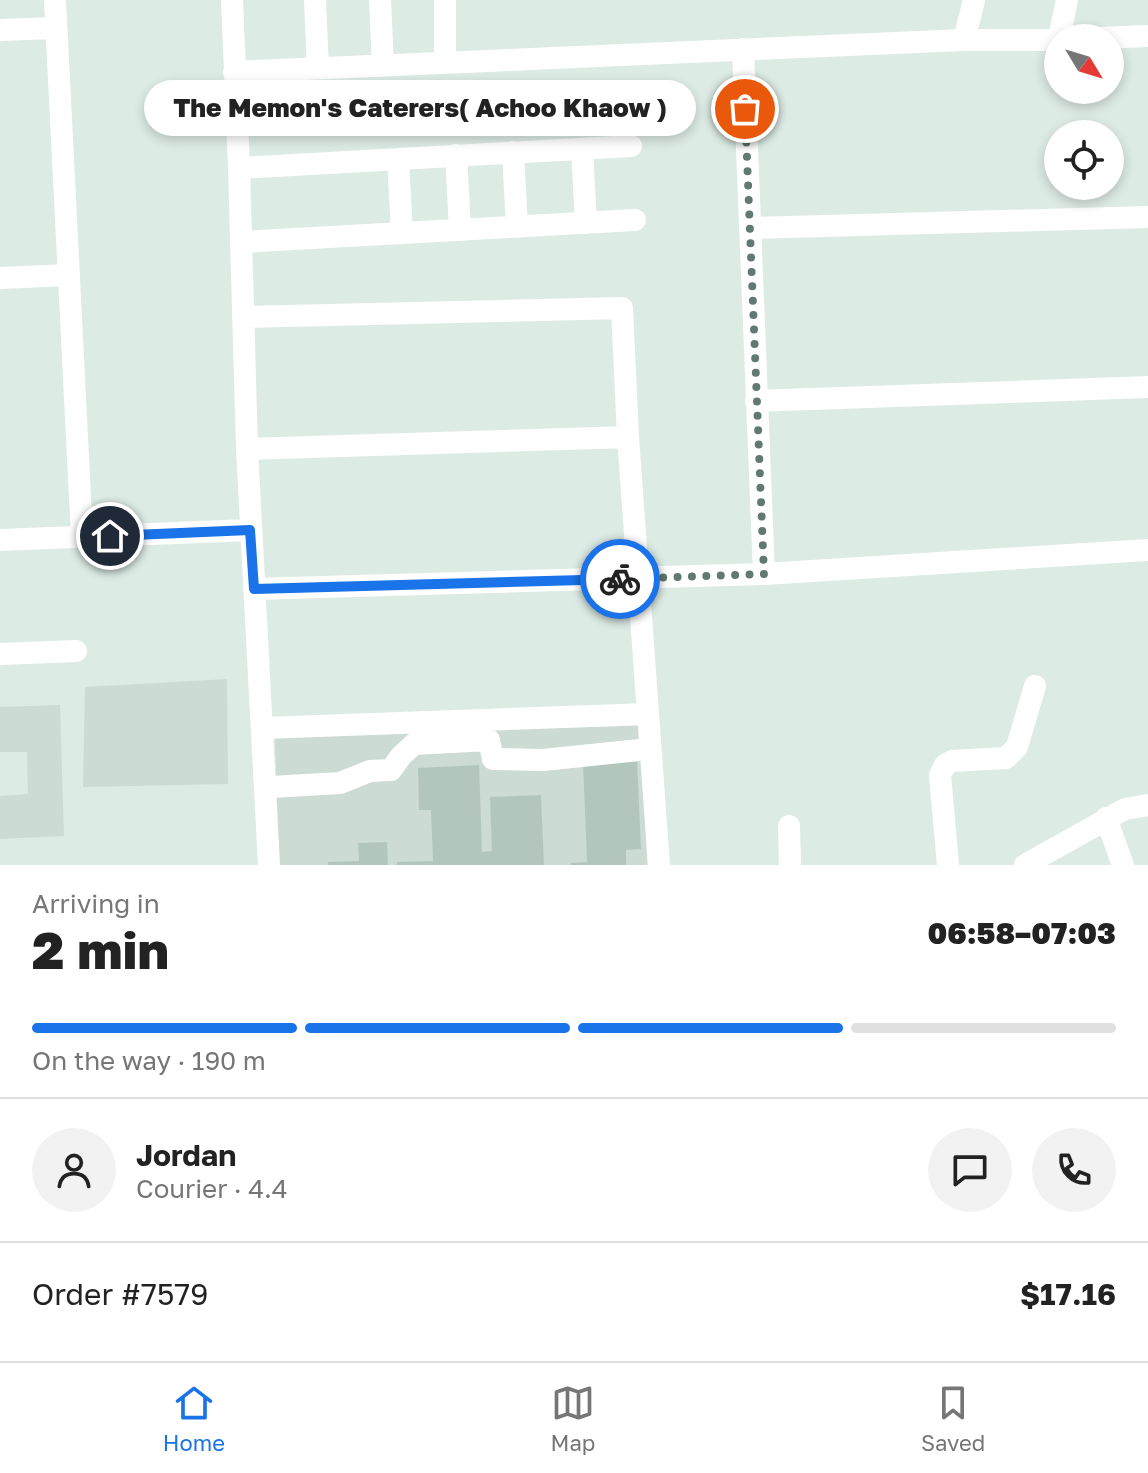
<!DOCTYPE html>
<meta charset="utf-8">
<style>
:root{--surface:#fff;--page:#f2f2f2;--text:#222;--muted:#767676;--line:#e0e0e0;--accent:#1a73e8}
body{margin:0;font-family:"Golos Text",sans-serif;background:var(--page);color:var(--text);height:100vh;display:flex;flex-direction:column;font-size:30px;white-space:nowrap}
*{box-sizing:border-box;margin:0}
p{font-size:26px;color:var(--muted)}
.icon{flex:none;width:44px;height:44px;fill:none;stroke:currentColor;stroke-width:2;stroke-linecap:round;stroke-linejoin:round}
.map{position:relative;height:865px;overflow:hidden}
.side{display:flex;flex-direction:column;background:var(--surface);flex:1}
.side>*{flex:none}
.needle{width:52px;rotate:128deg}
.fabs{position:absolute;left:1044px;top:24px;display:grid;gap:16px}
.fabs a{display:grid;place-items:center;width:80px;height:80px;border-radius:50%;background:var(--surface);box-shadow:0 4px 12px #0003;font-size:40px}
.pin{position:absolute;display:grid;place-items:center;width:68px;height:68px;color:#fff;margin:-34px;border:4px solid #fff;border-radius:50%;box-shadow:0 2px 8px #0007}
.courier{position:absolute;display:grid;place-items:center;width:80px;height:80px;margin:-40px;border:6px solid #1a73e8;border-radius:50%;background:#fff;color:#222;box-shadow:0 2px 10px #0007}
.bubble{position:absolute;height:56px;border-radius:28px;background:var(--surface);box-shadow:0 4px 12px #0003;font-size:26px;font-weight:800;line-height:56px;text-align:center}
.summary em{font-style:normal;font-weight:800}
.summary div{display:flex;flex-direction:column-reverse}
.summary{display:flex;align-items:center;justify-content:space-between;height:136px;padding:0 32px}
h1{font-size:52px;font-weight:800;line-height:60px}
.bar{display:grid;grid-template-columns:repeat(4,1fr);gap:12px 8px;align-content:center;height:96px;padding:0 32px}
.bar i{height:10px;border-radius:6px;background:var(--line)}
.bar .selected{background:var(--accent)}
.bar p{grid-column:span 4}
.line{display:flex;align-items:center;gap:20px;padding:0 32px;border-top:2px solid var(--line)}
.line div{flex:1}
.round{display:grid;place-items:center;flex:none;width:84px;height:84px;border-radius:42px;background:var(--page)}
.menu{display:flex;justify-content:space-around;align-items:center;height:112px;border-top:2px solid var(--line);background:var(--surface);font-size:22px;color:var(--muted)}
.menu a{display:grid;justify-items:center;gap:4px}
.menu .selected{color:var(--accent)}
.map>svg:first-child{display:block}
.built{fill:#ccdbd4}
.building{fill:#b3c6be}
.lines{fill:none;stroke-linecap:round;stroke-linejoin:round}
.minor{stroke:#fff;stroke-width:22}
.done{stroke:#617972;stroke-width:8;stroke-dasharray:0 14.4}
.route{stroke:#1a73e8;stroke-width:10}
</style>
<div class="map">
<svg width="1148" height="865" viewBox="0 0 1148 865">
<rect width="100%" height="100%" fill="#ddebe5"/>
<path class="built" d="M227,679L228,784L83,787L85,687Z
M60,705L64,836L0,839V796L28,794L27,752H0V707Z
M642,721L647,865H279L275,736Z"/>
<path class="building" d="M637,760L641,849L626,850V865H571V863L587,862L583,762Z
M479,765L482,852L492,851L490,797L541,795L544,865H397V862L433,861L431,810H419L418,768Z
M387,842L388,865H328V862L359,861L358,843Z"/>
<g class="lines">
<path class="minor" d="M55,0L82,537
M232,0L239,168L247,449L269,865
M315,0L318,68
M380,0L383,65
M0,30L56,28
M1059,38L1067,0
M1099,38L1148,36
M964,40L974,0
M743,49L764,574
M445,63V0
M234,72L964,40H1058
M582,149L586,223
M513,152L517,227
M456,155L460,230
M398,159L402,233
M239,168L631,146
M750,228L1148,217
M241,242L635,220
M0,278L69,275
M243,317L622,308L628,437L659,865
M756,401L1148,387
M247,449L628,437
M0,540L250,530
M254,589L764,574L1148,550
M0,654L76,651
M263,728L648,714
M271,787L340,783L370,771L391,770L401,756L414,744L489,740L493,759L543,760L649,749
M1106,818L1123,865
M789,826L790,865
M948,865L940,775L945,765L952,761L1006,758L1017,747L1035,686
M1025,865L1125,809L1148,805"/>
</g>
<g class="lines">
<path class="done" d="M620,579L764,574L745,109"/>
<path class="route" d="M110,536L250,530L254,589L620,579"/>
</g>
</svg>
<div class="fabs">
<a><svg class="needle" viewBox="-14 -14 28 28"><path d="M0-13l5 13h-10z" fill="#e53935"/><path d="M0 13l5-13h-10z" fill="#767676"/></svg></a>
<a><svg class="icon" aria-label="locate" viewBox="0 0 24 24"><circle cx="12" cy="12" r="6"/><path d="M12 2v4M12 18v4M2 12h4M18 12h4"/></svg></a>
</div>
<div class="pin" style="left:745px;top:109px;background:#ea580c"><svg class="icon" aria-label="bag" viewBox="0 0 24 24"><path d="M5 8h14l-1 12H6zM9 8a3 3 0 0 1 6 0"/></svg></div>
<div class="pin" style="left:110px;top:536px;background:#1f2937"><svg class="icon" aria-label="home" viewBox="0 0 24 24"><path d="M3 11l9-7 9 7M6 9v11h12V9"/></svg></div>
<div class="courier" style="left:620px;top:579px"><svg class="icon" aria-label="bike" viewBox="0 0 24 24"><circle cx="6" cy="16" r="4"/><circle cx="18" cy="16" r="4"/><path d="M6 16l4-8h5l3 8M10 8l3 8H6M13 5h3"/></svg></div>
<div class="bubble" style="left:144px;top:80px;width:552px">The Memon's Caterers( Achoo Khaow )</div>
</div>
<section class="side">
<div class="summary"><div><h1>2 min</h1><p>Arriving in</p></div><em>06:58–07:03</em></div>
<div class="bar"><i class="selected"></i><i class="selected"></i><i class="selected"></i><i></i><p>On the way · 190 m</p></div>
<div class="line" style="height:144px"><a class="round"><svg class="icon" aria-label="person" viewBox="0 0 24 24"><circle cx="12" cy="8" r="4"/><path d="M4 21q1-7 8-7t8 7"/></svg></a><div><b>Jordan</b><p>Courier · 4.4</p></div><a class="round"><svg class="icon" aria-label="chat" viewBox="0 0 24 24"><path d="M4 5h16v11H9l-5 4z"/></svg></a><a class="round"><svg class="icon" aria-label="phone" viewBox="0 0 24 24"><path d="M5 4h4l2 5-3 2q2 4 5 5l2-3 5 2v4C11 20 4 13 5 4z"/></svg></a></div>
<div class="line" style="height:104px"><div>Order #7579</div><b>$17.16</b></div>
</section>
<nav class="menu">
<a class="selected"><svg class="icon" aria-label="home" viewBox="0 0 24 24"><path d="M3 11l9-7 9 7M6 9v11h12V9"/></svg>Home</a>
<a><svg class="icon" aria-label="map" viewBox="0 0 24 24"><path d="M3 6l6-2 6 2 6-2v14l-6 2-6-2-6 2zM9 4v14M15 6v14"/></svg>Map</a>
<a><svg class="icon" aria-label="saved" viewBox="0 0 24 24"><path d="M7 4h10v16l-5-4-5 4z"/></svg>Saved</a>
</nav>
